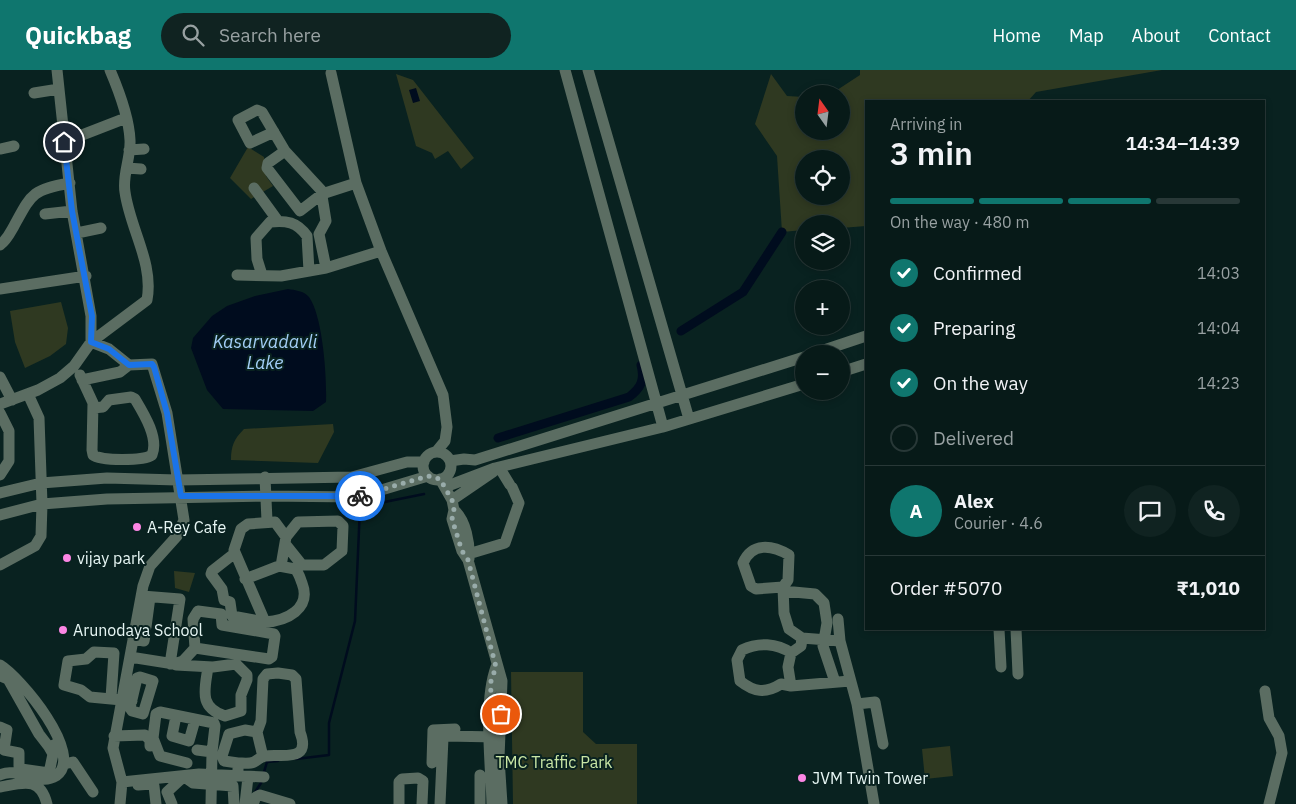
<!DOCTYPE html>
<meta charset="utf-8">
<style>
:root{--surface:#071a18;--page:#102321;--text:#f1f3f6;--muted:#98a1a2;--line:#283837;--accent:#0f766e}
body{margin:0;font-family:"IBM Plex Sans",sans-serif;background:var(--page);color:var(--text);height:100vh;display:flex;flex-direction:column;font-size:19px;white-space:nowrap}
*{box-sizing:border-box;margin:0}
p{font-size:16px;color:var(--muted)}
.icon{flex:none;width:28px;height:28px;fill:none;stroke:currentColor;stroke-width:2;stroke-linecap:round;stroke-linejoin:round}
.map{position:relative;flex:1;overflow:hidden}
.drawer{position:absolute;left:865px;top:30px;width:400px;height:530px;display:flex;flex-direction:column;background:var(--surface);border-radius:0px;box-shadow:0 2px 8px #0003,0 0 0 1px var(--line)}
.drawer>*{flex:none}
.needle{width:32px;rotate:346deg}
.fabs{position:absolute;left:795px;top:15px;display:grid;gap:10px}
.fabs a{display:grid;place-items:center;width:55px;height:55px;border-radius:50%;background:var(--surface);box-shadow:0 2px 8px #0003,0 0 0 1px var(--line);font-size:25px}
.pin{position:absolute;display:grid;place-items:center;width:42px;height:42px;color:#fff;margin:-21px;border:2px solid #fff;border-radius:50%;box-shadow:0 1px 5px #0007}
.courier{position:absolute;display:grid;place-items:center;width:50px;height:50px;margin:-25px;border:4px solid #1a73e8;border-radius:50%;background:#fff;color:#222;box-shadow:0 1px 6px #0007}
.head em{font-style:normal;font-weight:600}
.head div{display:flex;flex-direction:column-reverse}
.head{display:flex;align-items:center;justify-content:space-between;height:85px;padding:0 25px}
h1{font-size:32px;font-weight:600;line-height:38px}
.bar{display:grid;grid-template-columns:repeat(4,1fr);gap:8px 5px;align-content:center;height:60px;padding:0 25px}
.bar i{height:6px;border-radius:4px;background:var(--line)}
.bar .current{background:var(--accent)}
.bar p{grid-column:span 4}
.line{display:flex;align-items:center;gap:12px;padding:0 25px;border-top:1px solid var(--line)}
.line div{flex:1}
.round{display:grid;place-items:center;flex:none;width:52px;height:52px;border-radius:26px;background:var(--page)}
ol{padding:0 25px;list-style:none}
li{display:flex;align-items:center;gap:15px;height:55px}
li p{margin-inline-start:auto}
li .icon{padding:5px;border-radius:50%;background:var(--accent);color:#fff;stroke-width:4}
li:last-child{color:var(--muted)}
li i{width:28px;height:28px;border:2px solid var(--line);border-radius:50%}
header{display:flex;align-items:center;gap:30px;box-sizing:border-box;height:70px;padding:0 25px;background:var(--accent);color:#fff}
header strong{font-size:24px}
nav{display:flex;gap:28px;margin-inline-start:auto;font-size:18px}
.search{width:350px;height:45px;background:var(--page);display:flex;align-items:center;gap:12px;box-sizing:border-box;padding:0 18px;border-radius:28px;color:var(--muted);font-size:19px}
.map>svg:first-child{display:block}
.green{fill:#2f3921;fill-rule:evenodd}
.water{fill:#000c1e}
.lines{fill:none;stroke-linecap:round;stroke-linejoin:round}
.stream{stroke:#000c1e;stroke-width:2.5}
.canal{stroke:#000c1e;stroke-width:9}
.minor{stroke:#5b6d62;stroke-width:11}
.done{stroke:#99acaa;stroke-width:5;stroke-dasharray:0 9}
.route{stroke:#1a73e8;stroke-width:6}
.poi-dot{fill:#fc86e4;stroke:#092220;stroke-width:2}
.labels{text-anchor:middle;stroke-width:4;stroke-linejoin:round;paint-order:stroke}
.poi-label{font-size:16px;fill:#e7f6f4;stroke:#092220;text-anchor:start}
.park-label{font-size:16px;fill:#c9e6a5;stroke:#092220}
.water-label{font-size:18px;font-style:italic;fill:#a3cef6;stroke:#092220}
</style>
<header>
<strong>Quickbag</strong>
<div class="search"><svg class="icon" aria-label="search" viewBox="0 0 24 24"><circle cx="10" cy="10" r="6"/><path d="M15 15l6 6"/></svg>Search here</div>
<nav><a>Home</a><a>Map</a><a>About</a><a>Contact</a></nav>
</header>
<div class="map">
<svg width="1296" height="734" viewBox="0 0 1296 734">
<rect width="100%" height="100%" fill="#092220"/>
<path class="green" d="M860,0H1162L1036,22L1028,31H866V156L841,158V154H804V160L782,162L777,86L755,54L771,4L787,26L804,27V61H841V24H831L860,5ZM804,89H841V126H804Z
M396,4L413,10L474,88L461,99L448,81L435,89L432,83L416,76Z
M248,77L264,87L266,106L273,116L251,129L230,108Z
M61,232L68,258L66,274L50,286L25,298L15,272L10,241Z
M333,354L334,362L318,393L231,390C231,376 234,369 244,359Z
M174,501L195,503L189,522L175,518Z
M511,602H583V662L596,674H637V734H513Z
M950,676L953,706L925,709L922,679Z"/>
<path class="water" d="M416,18L420,31L413,33L409,20Z
M288,219C295,220 304,221 309,227C323,246 327,309 326,332L313,341L223,339L207,320L191,278L193,268L212,246L227,236L255,226Z"/>
<g class="lines">
<path class="stream" d="M296,689L329,685V653L355,551L360,437L424,424
M264,702L267,692L278,691
M255,722L261,713"/>
<path class="canal" d="M681,261L743,222L782,162
M498,368L629,327C641,318 645,310 641,295"/>
<path class="minor" d="M57,0L72,141L91,246V272
M565,0L663,357
M588,0L689,349
M331,3L356,113L381,181L443,325L447,357L445,371L436,382
M34,23L59,19
M274,62L250,73L238,50L257,40L262,42L285,81L321,120L326,151L319,164L326,198
M64,72L126,48
M0,79L14,76
M129,80L144,79
M285,81L268,93L267,98L300,141L322,124L356,113
M127,98L141,99
M254,118L278,151
M45,144L72,141
M77,163L101,158
M0,175C7,170 10,163 14,156C32,123 32,120 70,113
M237,205L281,206L326,198L381,181
M262,205L257,189L256,168L270,152C286,150 297,152 307,166L309,201
M0,219L86,206
M91,272L109,279L129,295
M812,284L866,266
M841,302L866,294
M80,305L93,333L92,380L93,385C100,391 144,391 152,385C159,368 144,344 135,329L131,327L109,330L103,337L93,338
M0,307L12,330
M82,310L120,302L129,295L152,294L167,343L184,450L177,466L150,496L143,516L113,678L122,712L199,704L264,707
M0,334L38,320L60,308L74,296L91,272L147,230C154,193 130,159 125,122C122,105 131,88 130,70C129,47 119,21 110,0
M0,343L9,361V391L0,405
M423 396a14 14 0 1 1 28 0a14 14 0 1 1-28 0Z
M450,391L464,389L475,390L804,287
M499,397L510,415
M265,407L267,451
M440,409L452,430L454,440L452,449L462,481L468,490L502,611L499,688L502,734
M445,417L495,398L663,357L804,314
M0,423L41,413L107,408L177,410L352,407L407,392H424
M452,430L493,402
M454,440C466,450 470,474 469,489
M0,445L42,434L107,429L265,426L358,427L428,406
M235,483L212,501L211,504L222,519L224,530L230,532L232,546L265,552
M465,485L505,473L519,433L512,417
M0,495L35,476L41,466L42,434L39,348L28,324
M281,496L286,467L298,452L338,451L343,456L342,481L324,495H302L286,475
M245,509L279,496L295,499C299,503 300,508 302,513C312,539 286,551 265,552L234,480L241,459L248,454L275,452L286,467
M783,517L788,510L789,485C772,475 752,472 743,493L751,516L756,519L783,517L784,543L789,559L802,568L840,571
M783,521L815,524L824,533L827,553L823,576L835,612
M142,526L180,529L170,594
M838,549L840,571L857,634L874,734
M146,557L150,527
M999,559L1001,597
M1016,559L1018,604
M802,568L801,576L791,583C777,573 758,572 742,580L737,590L740,611C754,622 765,624 781,614L791,616L850,611
M133,569L144,571L145,565
M791,583L788,597L791,616
M130,587L174,594L183,591L195,578L269,589L272,587L275,566L274,564L222,555L221,544L198,541L193,549L195,578
M0,595C20,607 86,685 56,706C39,717 16,696 0,705
M176,595L213,597L236,594L247,605V610L241,625V641L225,646C198,637 205,619 208,597
M0,606L8,609L39,664L49,677L56,674
M140,607L153,611L143,644L132,641L130,638L137,608Z
M1265,621L1269,648L1279,666L1282,683L1269,734
M111,628L114,583L94,582L86,589L68,591L64,615L81,620L90,627L132,631
M857,634L875,632L883,674
M176,646L172,666L189,671L195,650
M0,657L7,660L4,680L19,683V696L21,699L49,703L53,684L49,677
M257,662L263,687
M114,666L145,665L150,670V676
M197,680L212,682
M187,693L160,686L153,668L156,644L160,642L214,653L215,656L212,682L211,734
M432,693L433,660L455,659
M64,694L73,692L93,722
M238,706V693C243,693 250,694 254,692C258,690 260,687 265,686C280,683 312,694 300,662L296,609L292,605L278,603L267,604L263,609L261,651L257,662L245,660L229,664L222,686L224,691L238,693
M138,715L152,714L154,716L156,734
M0,717C23,713 40,706 47,734
M120,734L122,712
M172,734L167,722L181,709L186,708L193,713L233,716L234,734
M245,734L248,707
M253,734L256,727L260,725L290,734
M399,734V712L402,709L418,708L423,711L422,734
M440,734L443,668L445,666L497,667
M480,734V705
M492,734C491,694 483,633 496,597"/>
</g>
<g class="lines">
<path class="done" d="M360,426L428,406L440,409L452,430L454,440L452,449L462,481L468,490L496,597L491,611L490,660H501V644"/>
<path class="route" d="M64,72L72,141L92,246L91,272L109,279L129,295L152,294L154,297L167,343L181,426H360"/>
</g>
<g class="poi-dot">
<circle cx="137" cy="457" r="5"/>
<circle cx="67" cy="488" r="5"/>
<circle cx="63" cy="560" r="5"/>
<circle cx="802" cy="708" r="5"/>
</g>
<g class="labels">
<g class="poi-label">
<text x="147" y="463">A-Rey Cafe</text>
<text x="77" y="494">vijay park</text>
<text x="73" y="566">Arunodaya School</text>
<text x="812" y="714">JVM Twin Tower</text>
</g>
<g class="park-label">
<text x="554" y="698">TMC Traffic Park</text>
</g>
<g class="water-label">
<text x="265" y="278">Kasarvadavli<tspan x="265" dy="21">Lake</tspan></text>
</g>
</g>
</svg>
<div class="fabs">
<a><svg class="needle" viewBox="-14 -14 28 28"><path d="M0-13l5 13h-10z" fill="#e53935"/><path d="M0 13l5-13h-10z" fill="#98a1a2"/></svg></a>
<a><svg class="icon" aria-label="locate" viewBox="0 0 24 24"><circle cx="12" cy="12" r="6"/><path d="M12 2v4M12 18v4M2 12h4M18 12h4"/></svg></a>
<a><svg class="icon" aria-label="layers" viewBox="0 0 24 24"><path d="M12 4l9 5-9 5-9-5zM3 14l9 5 9-5"/></svg></a>
<a>+</a>
<a>−</a>
</div>
<div class="pin" style="left:501px;top:644px;background:#ea580c"><svg class="icon" aria-label="bag" viewBox="0 0 24 24"><path d="M5 8h14l-1 12H6zM9 8a3 3 0 0 1 6 0"/></svg></div>
<div class="pin" style="left:64px;top:72px;background:#1f2937"><svg class="icon" aria-label="home" viewBox="0 0 24 24"><path d="M3 11l9-7 9 7M6 9v11h12V9"/></svg></div>
<div class="courier" style="left:360px;top:426px"><svg class="icon" aria-label="bike" viewBox="0 0 24 24"><circle cx="6" cy="16" r="4"/><circle cx="18" cy="16" r="4"/><path d="M6 16l4-8h5l3 8M10 8l3 8H6M13 5h3"/></svg></div>
<section class="drawer">
<div class="head"><div><h1>3 min</h1><p>Arriving in</p></div><em>14:34–14:39</em></div>
<div class="bar"><i class="current"></i><i class="current"></i><i class="current"></i><i></i><p>On the way · 480 m</p></div>
<ol>
<li><svg class="icon" aria-label="check" viewBox="0 0 24 24"><path d="M5 12l5 5 9-10"/></svg>Confirmed<p>14:03</p></li>
<li><svg class="icon" aria-label="check" viewBox="0 0 24 24"><path d="M5 12l5 5 9-10"/></svg>Preparing<p>14:04</p></li>
<li><svg class="icon" aria-label="check" viewBox="0 0 24 24"><path d="M5 12l5 5 9-10"/></svg>On the way<p>14:23</p></li>
<li><i></i>Delivered</li>
</ol>
<div class="line" style="height:90px"><b class="round" style="background:var(--accent);color:#fff">A</b><div><b>Alex</b><p>Courier · 4.6</p></div><a class="round"><svg class="icon" aria-label="chat" viewBox="0 0 24 24"><path d="M4 5h16v11H9l-5 4z"/></svg></a><a class="round"><svg class="icon" aria-label="phone" viewBox="0 0 24 24"><path d="M5 4h4l2 5-3 2q2 4 5 5l2-3 5 2v4C11 20 4 13 5 4z"/></svg></a></div>
<div class="line" style="height:65px"><div>Order #5070</div><b>₹1,010</b></div>
</section>
</div>
